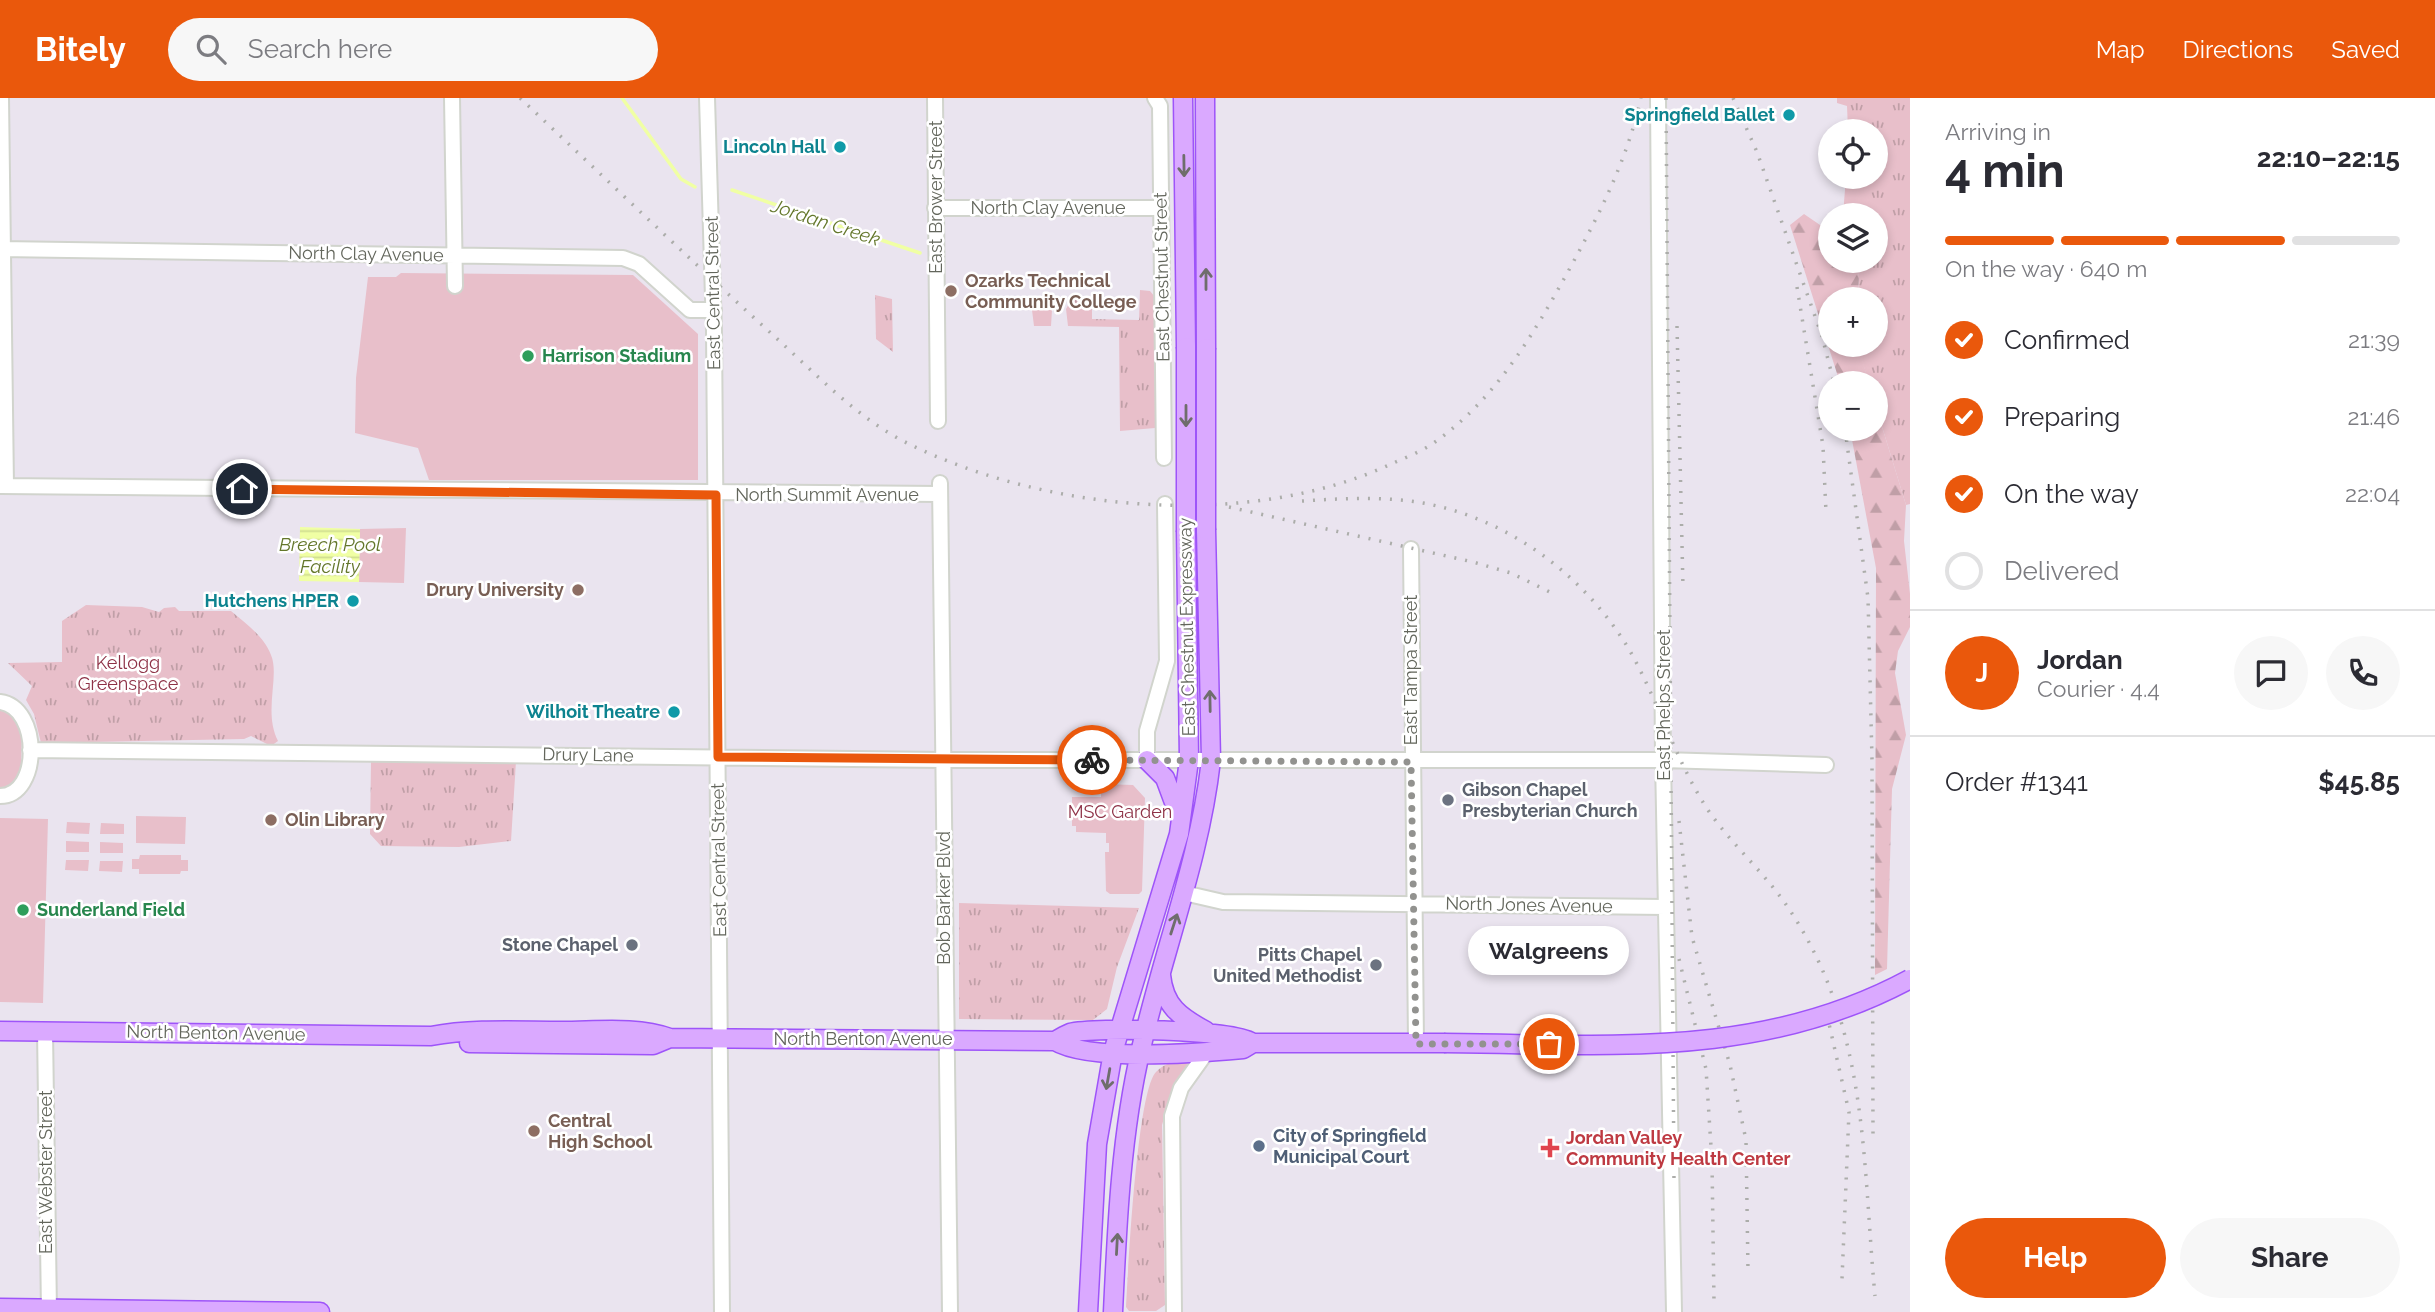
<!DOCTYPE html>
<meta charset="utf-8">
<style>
:root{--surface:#fff;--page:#f7f7f7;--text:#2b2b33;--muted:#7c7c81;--line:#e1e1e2;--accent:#ea580c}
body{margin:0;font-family:Raleway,sans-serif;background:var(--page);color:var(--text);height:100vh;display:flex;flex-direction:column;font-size:26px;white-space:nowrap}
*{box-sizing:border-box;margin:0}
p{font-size:23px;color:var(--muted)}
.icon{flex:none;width:38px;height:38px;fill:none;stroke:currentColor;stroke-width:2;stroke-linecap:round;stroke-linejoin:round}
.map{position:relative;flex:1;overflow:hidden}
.panel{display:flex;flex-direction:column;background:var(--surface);width:525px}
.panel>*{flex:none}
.tools{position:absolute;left:1818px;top:21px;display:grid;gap:14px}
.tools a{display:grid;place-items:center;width:70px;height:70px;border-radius:50%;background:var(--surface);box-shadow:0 4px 10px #0003;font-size:35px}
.pin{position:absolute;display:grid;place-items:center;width:60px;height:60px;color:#fff;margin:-30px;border:4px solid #fff;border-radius:50%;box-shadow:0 2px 7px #0007}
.courier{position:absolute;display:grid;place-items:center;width:70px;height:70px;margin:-35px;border:5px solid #ea580c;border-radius:50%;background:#fff;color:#222;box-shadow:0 2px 9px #0007}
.bubble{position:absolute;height:49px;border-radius:24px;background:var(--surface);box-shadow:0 4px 10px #0003;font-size:23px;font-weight:700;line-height:49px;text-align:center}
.headline em{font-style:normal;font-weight:700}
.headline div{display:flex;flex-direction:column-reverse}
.headline{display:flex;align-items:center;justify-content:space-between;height:119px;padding:0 35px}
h1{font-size:46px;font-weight:700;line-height:52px}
.bar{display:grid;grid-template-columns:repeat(4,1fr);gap:10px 7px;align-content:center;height:84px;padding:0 35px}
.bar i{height:9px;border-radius:5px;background:var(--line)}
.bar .on{background:var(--accent)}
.bar p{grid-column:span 4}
.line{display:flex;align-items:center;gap:18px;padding:0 35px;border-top:2px solid var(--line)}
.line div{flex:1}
.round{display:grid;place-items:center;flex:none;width:74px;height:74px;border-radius:37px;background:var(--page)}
ol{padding:0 35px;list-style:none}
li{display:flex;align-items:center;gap:21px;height:77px}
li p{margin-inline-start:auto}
li .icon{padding:7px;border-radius:50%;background:var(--accent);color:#fff;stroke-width:4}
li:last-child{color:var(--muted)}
li i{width:38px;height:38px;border:4px solid var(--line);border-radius:50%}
.action{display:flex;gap:14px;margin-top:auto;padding:14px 35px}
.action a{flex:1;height:80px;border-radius:42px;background:var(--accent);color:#fff;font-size:28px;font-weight:700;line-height:80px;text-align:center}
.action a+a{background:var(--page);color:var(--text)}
header{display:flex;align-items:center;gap:42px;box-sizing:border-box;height:98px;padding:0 35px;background:var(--accent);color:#fff}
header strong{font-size:33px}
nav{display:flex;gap:38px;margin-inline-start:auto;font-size:24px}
.search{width:490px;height:63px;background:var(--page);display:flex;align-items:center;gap:18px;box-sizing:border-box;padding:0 24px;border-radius:38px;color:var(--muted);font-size:26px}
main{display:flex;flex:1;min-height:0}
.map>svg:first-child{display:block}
.grass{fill:url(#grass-tufts)}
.forest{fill:url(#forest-firs)}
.garden{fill:#e8bfca}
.water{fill:url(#water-rules)}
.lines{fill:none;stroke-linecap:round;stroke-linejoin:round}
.stream{stroke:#f0ffa4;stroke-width:3.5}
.minor-casing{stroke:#d1d4cd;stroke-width:18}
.major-casing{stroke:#9e54f9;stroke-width:21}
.minor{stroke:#fff;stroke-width:14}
.major{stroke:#daa9ff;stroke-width:18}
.rail{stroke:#acadaa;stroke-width:3.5;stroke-dasharray:2 9;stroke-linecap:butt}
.major-bridge-casing{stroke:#9e54f9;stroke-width:21;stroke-linecap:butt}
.major-bridge{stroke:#daa9ff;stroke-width:18}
.oneway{stroke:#6f6d6c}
.done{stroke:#92928f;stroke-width:7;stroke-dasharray:0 12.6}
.route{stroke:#ea580c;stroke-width:9}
.culture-dot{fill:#0f9aa8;stroke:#fff;stroke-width:2.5}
.education-dot{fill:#8d6e63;stroke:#fff;stroke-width:2.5}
.leisure-dot{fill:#2e9e5b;stroke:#fff;stroke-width:2.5}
.worship-dot{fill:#6b7280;stroke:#fff;stroke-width:2.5}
.service-dot{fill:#5c6f8a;stroke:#fff;stroke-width:2.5}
.health-dot{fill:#e0444e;stroke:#fff;stroke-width:2.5}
.labels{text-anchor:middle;stroke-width:5;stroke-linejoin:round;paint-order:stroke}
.culture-label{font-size:18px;font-weight:bold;fill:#0d838f;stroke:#fff;text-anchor:end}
.street-label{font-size:18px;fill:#63665c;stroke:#fff}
.education-label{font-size:18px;font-weight:bold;fill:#785e54;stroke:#fff;text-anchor:start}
.leisure-label{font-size:18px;font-weight:bold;fill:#27864d;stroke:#fff;text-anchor:start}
.park-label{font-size:18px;fill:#8e3247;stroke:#fff}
.worship-label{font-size:18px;font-weight:bold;fill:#5b616d;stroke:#fff;text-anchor:end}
.service-label{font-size:18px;font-weight:bold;fill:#4e5e75;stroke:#fff;text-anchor:start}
.health-label{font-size:18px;font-weight:bold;fill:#be3a42;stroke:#fff;text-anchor:start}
.water-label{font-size:19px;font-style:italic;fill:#64772b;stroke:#fff}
</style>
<header>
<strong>Bitely</strong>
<div class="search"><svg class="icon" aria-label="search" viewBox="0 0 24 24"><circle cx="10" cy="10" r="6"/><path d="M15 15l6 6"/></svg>Search here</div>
<nav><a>Map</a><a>Directions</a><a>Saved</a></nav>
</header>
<main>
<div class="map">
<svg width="1910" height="1214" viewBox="0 0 1910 1214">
<defs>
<pattern id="grass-tufts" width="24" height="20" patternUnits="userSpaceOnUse" patternTransform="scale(1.75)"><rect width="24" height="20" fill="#e8bfca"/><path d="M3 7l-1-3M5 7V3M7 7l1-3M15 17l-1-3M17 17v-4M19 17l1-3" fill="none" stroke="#c09fa7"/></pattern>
<pattern id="forest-firs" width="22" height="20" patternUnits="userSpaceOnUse" patternTransform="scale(1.75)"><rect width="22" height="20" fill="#e8bfca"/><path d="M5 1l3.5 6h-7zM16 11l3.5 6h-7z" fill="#c09fa7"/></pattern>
<pattern id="water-rules" width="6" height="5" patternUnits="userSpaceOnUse" patternTransform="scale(1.75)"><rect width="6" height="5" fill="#f0ffa4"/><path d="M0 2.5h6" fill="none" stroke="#d0dd90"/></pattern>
</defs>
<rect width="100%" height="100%" fill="#eae4ef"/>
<path class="grass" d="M1837,0H1910V406L1906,407L1876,309V285H1869L1858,250V247H1876V201H1858L1859,178L1854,163H1876V117H1843L1846,79H1876V33H1848L1847,8L1837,5Z
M1140,192L1150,193L1155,199V330L1120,333L1119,229L1068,228L1066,211L1071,202H1092V221L1139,222Z
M875,197L892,201L893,254L876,241Z
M1032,212H1052L1051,228H1034Z
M86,507L142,509L159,514L164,510L175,509L179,513H231C246,526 264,538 271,557C280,578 263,614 278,643L271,648L251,638L244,641L41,645L34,616L26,602L32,588L8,565L62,564V523Z
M516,663L511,743L459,749L381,748L370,736L371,664Z
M959,805L1139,810L1117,869L1107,911L1093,922L959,921Z
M1190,960L1193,968L1173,989L1162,1027L1165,1207L1156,1213H1129L1126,1209C1128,1173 1137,993 1156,974C1165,964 1178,963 1190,960Z"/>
<path class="forest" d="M1804,116L1823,129H1830V163H1854L1859,178L1858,201H1830V247H1858L1869,285H1840L1790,127Z
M1876,309L1906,407L1904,443L1910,496V529L1898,553L1895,575L1906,637L1892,691L1887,871L1875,877L1876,470L1850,331H1876Z"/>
<path class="garden" d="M401,175L633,177L698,236V382H429L418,350L355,335L356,280L368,179H396Z
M406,430L404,485L359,484L360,431Z
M0,610L10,612L22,631L21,674L11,690L0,694Z
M1101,686L1133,687L1145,700L1142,793L1139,796H1110L1106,793L1105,754H1109V745H1106V735L1076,734V728H1072V699H1101Z
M136,718L186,719L185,746L136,745Z
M0,720L48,721L43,905L0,904Z
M67,724L90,725L89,736L66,735Z
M101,725L124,726V736H100Z
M66,743L89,744V754H66Z
M100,744L123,745V755H100Z
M140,757H181V762H188V773H181L180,776H139V771H132V761H139Z
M66,762H89L88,773L65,772Z
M100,763H123L122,774L99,773Z"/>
<path class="water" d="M300,429L360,431L359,484L299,483Z"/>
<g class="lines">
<path class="stream" d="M622,0L681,81L695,89
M732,92L920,155"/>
<defs>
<path id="minor" d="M1,0L6,388
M452,0L455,188
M707,0L714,233L722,1214
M935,0L938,323
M1155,0L1160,8L1164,360
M1658,0L1663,662L1674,1214
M935,110H1161
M0,151L623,160L639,166L690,212H714
M940,385L950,1214
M0,388L940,396
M1411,451L1416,946
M0,604C41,609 41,698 0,698
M30,652L943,662H1663L1826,667
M1147,662V633L1167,563L1165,406
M1184,795L1223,804L1666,809
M45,933L49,1214
M1174,1214L1172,1018L1181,990L1206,955"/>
<path id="major" d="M1183,0L1186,249
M1205,0L1206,250
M1147,662L1165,680L1178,715
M1161,877C1164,908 1180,919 1206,933
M0,933L431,938C474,930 518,933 562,933C597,933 637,928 670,940L1055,943C1060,940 1065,937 1070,935C1094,929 1235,931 1253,945
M1055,943C1090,964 1200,955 1243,951L1253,945H1444
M469,945L653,947L670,940
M0,1210L320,1214
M1088,1214L1097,1046L1113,954L1179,736L1189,662L1186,434
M1113,1214C1117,1127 1121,1035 1141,951C1163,854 1200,761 1211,662L1206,432"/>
</defs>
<use href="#minor" class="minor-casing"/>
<use href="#major" class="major-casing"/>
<use href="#minor" class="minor"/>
<use href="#major" class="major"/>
<path class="rail" d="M520,0C605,80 688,160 774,238C815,275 857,320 907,345C1046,414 1246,432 1389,367C1404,360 1421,354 1435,344C1497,300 1534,235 1570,170C1600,115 1627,62 1641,0
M1666,0L1674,1084
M1733,0L1757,54L1822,238L1834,285
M1797,189L1823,348L1826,414
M1677,228L1683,490
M1845,331L1868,500L1872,662L1873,1036
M1302,403C1335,401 1368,399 1401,402C1496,411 1582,472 1630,553C1657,601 1673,654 1701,701C1724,740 1761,770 1787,808C1869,928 1862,1060 1875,1198
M1229,409L1473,464L1511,475L1556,497
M1679,723L1692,839L1730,967L1746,1042L1748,1173
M1679,861L1706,971L1712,1064L1714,1204
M1827,917L1849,1014L1842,1181"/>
<defs>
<path id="major-bridge" d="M1206,250V432
M1186,434V249
M1444,945C1608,946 1760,962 1910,881"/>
</defs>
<use href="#major-bridge" class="major-bridge-casing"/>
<use href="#major-bridge" class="major-bridge"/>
</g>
<defs><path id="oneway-shaft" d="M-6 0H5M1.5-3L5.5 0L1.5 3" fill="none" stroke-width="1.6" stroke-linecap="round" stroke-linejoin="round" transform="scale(1.75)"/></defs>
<g class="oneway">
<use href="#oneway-shaft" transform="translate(1184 68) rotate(89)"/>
<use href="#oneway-shaft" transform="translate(1206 181) rotate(-90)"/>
<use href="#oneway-shaft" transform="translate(1186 318) rotate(90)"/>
<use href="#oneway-shaft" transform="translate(1210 603) rotate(-91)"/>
<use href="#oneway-shaft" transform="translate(1174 826) rotate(-72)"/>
<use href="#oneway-shaft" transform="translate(1108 981) rotate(100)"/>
<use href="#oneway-shaft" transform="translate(1117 1146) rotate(-87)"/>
</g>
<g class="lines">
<path class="done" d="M1092,662L1411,664L1416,946H1549"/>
<path class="route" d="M242,391L716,397L718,659L1092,662"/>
</g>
<g class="culture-dot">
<circle cx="1789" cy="17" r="7"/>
<circle cx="840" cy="49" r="7"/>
<circle cx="353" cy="503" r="7"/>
<circle cx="674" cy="614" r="7"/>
</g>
<g class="education-dot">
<circle cx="951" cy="193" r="7"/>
<circle cx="578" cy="492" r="7"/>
<circle cx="271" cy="722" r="7"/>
<circle cx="534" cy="1033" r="7"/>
</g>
<g class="leisure-dot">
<circle cx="528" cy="258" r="7"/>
<circle cx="23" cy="812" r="7"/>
</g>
<g class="worship-dot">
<circle cx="1448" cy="702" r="7"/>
<circle cx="632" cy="847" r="7"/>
<circle cx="1376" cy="867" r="7"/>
</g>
<circle class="service-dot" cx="1259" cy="1048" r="7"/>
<path class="health-dot" d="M1546.5 1039.5h7v7h7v7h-7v7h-7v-7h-7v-7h7z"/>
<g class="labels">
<g class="culture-label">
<text x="1775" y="23">Springfield Ballet</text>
<text x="826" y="55">Lincoln Hall</text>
<text x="339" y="509">Hutchens HPER</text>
<text x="660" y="620">Wilhoit Theatre</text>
</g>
<g class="street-label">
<text transform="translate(936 99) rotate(-90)" y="6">East Brower Street</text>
<text x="1048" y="116">North Clay Avenue</text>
<text transform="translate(366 156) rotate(1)" y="6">North Clay Avenue</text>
<text transform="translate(1162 179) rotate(-91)" y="6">East Chestnut Street</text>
<text transform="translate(713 195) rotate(-91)" y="6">East Central Street</text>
<text x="827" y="403">North Summit Avenue</text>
<text transform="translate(1187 529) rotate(-91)" y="6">East Chestnut Expressway</text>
<text transform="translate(1411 572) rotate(-90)" y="6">East Tampa Street</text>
<text transform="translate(1664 607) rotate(-90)" y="6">East Phelps Street</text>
<text transform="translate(588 657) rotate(1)" y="6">Drury Lane</text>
<text transform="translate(719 762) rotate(-91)" y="6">East Central Street</text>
<text transform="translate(944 800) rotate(-90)" y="6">Bob Barker Blvd</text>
<text transform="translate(1529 807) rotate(1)" y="6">North Jones Avenue</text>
<text transform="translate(216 935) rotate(1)" y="6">North Benton Avenue</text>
<text x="863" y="947">North Benton Avenue</text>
<text transform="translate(46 1074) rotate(-90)" y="6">East Webster Street</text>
</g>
<g class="education-label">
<text x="965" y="189">Ozarks Technical<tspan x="965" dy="21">Community College</tspan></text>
<text x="564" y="498" text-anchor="end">Drury University</text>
<text x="285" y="728">Olin Library</text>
<text x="548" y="1029">Central<tspan x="548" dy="21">High School</tspan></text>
</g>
<g class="leisure-label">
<text x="542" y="264">Harrison Stadium</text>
<text x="37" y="818">Sunderland Field</text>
</g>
<g class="park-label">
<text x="128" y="571">Kellogg<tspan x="128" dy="21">Greenspace</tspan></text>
<text x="1120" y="720">MSC Garden</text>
</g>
<g class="worship-label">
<text x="1462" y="698" text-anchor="start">Gibson Chapel<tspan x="1462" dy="21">Presbyterian Church</tspan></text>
<text x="618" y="853">Stone Chapel</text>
<text x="1362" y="863">Pitts Chapel<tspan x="1362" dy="21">United Methodist</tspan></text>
</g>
<g class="service-label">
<text x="1273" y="1044">City of Springfield<tspan x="1273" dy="21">Municipal Court</tspan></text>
</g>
<g class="health-label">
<text x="1566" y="1046">Jordan Valley<tspan x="1566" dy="21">Community Health Center</tspan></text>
</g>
<g class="water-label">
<text transform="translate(826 124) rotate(18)" y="7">Jordan Creek</text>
<text x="330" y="453">Breech Pool<tspan x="330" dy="22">Facility</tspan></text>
</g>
</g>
</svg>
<div class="tools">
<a><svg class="icon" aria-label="locate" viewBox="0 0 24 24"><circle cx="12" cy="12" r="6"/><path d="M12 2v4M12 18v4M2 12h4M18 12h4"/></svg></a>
<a><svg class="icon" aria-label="layers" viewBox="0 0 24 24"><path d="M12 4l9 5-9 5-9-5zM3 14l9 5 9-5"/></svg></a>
<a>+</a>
<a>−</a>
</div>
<div class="pin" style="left:1549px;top:946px;background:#ea580c"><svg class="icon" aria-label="bag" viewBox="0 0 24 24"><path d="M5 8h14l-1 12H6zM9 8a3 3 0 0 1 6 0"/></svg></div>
<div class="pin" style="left:242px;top:391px;background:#1f2937"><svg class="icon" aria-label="home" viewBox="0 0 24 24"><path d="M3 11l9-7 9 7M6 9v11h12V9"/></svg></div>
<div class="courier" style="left:1092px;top:662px"><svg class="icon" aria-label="bike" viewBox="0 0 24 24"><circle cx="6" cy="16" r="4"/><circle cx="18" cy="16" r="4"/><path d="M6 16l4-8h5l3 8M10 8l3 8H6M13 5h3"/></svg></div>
<div class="bubble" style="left:1468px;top:828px;width:161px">Walgreens</div>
</div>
<section class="panel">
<div class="headline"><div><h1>4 min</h1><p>Arriving in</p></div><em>22:10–22:15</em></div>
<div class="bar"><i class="on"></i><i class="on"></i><i class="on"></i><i></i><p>On the way · 640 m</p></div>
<ol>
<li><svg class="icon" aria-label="check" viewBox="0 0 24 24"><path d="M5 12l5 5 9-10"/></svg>Confirmed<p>21:39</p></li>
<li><svg class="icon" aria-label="check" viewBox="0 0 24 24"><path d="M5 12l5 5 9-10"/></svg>Preparing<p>21:46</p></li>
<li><svg class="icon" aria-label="check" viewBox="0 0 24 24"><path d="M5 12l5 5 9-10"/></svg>On the way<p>22:04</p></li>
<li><i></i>Delivered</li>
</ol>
<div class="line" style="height:126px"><b class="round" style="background:var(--accent);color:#fff">J</b><div><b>Jordan</b><p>Courier · 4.4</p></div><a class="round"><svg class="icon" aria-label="chat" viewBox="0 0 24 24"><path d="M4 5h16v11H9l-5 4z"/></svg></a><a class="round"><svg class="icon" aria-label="phone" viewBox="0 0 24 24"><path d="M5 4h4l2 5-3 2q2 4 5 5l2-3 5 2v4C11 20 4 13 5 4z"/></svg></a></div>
<div class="line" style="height:91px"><div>Order #1341</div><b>$45.85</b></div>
<div class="action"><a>Help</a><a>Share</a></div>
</section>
</main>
